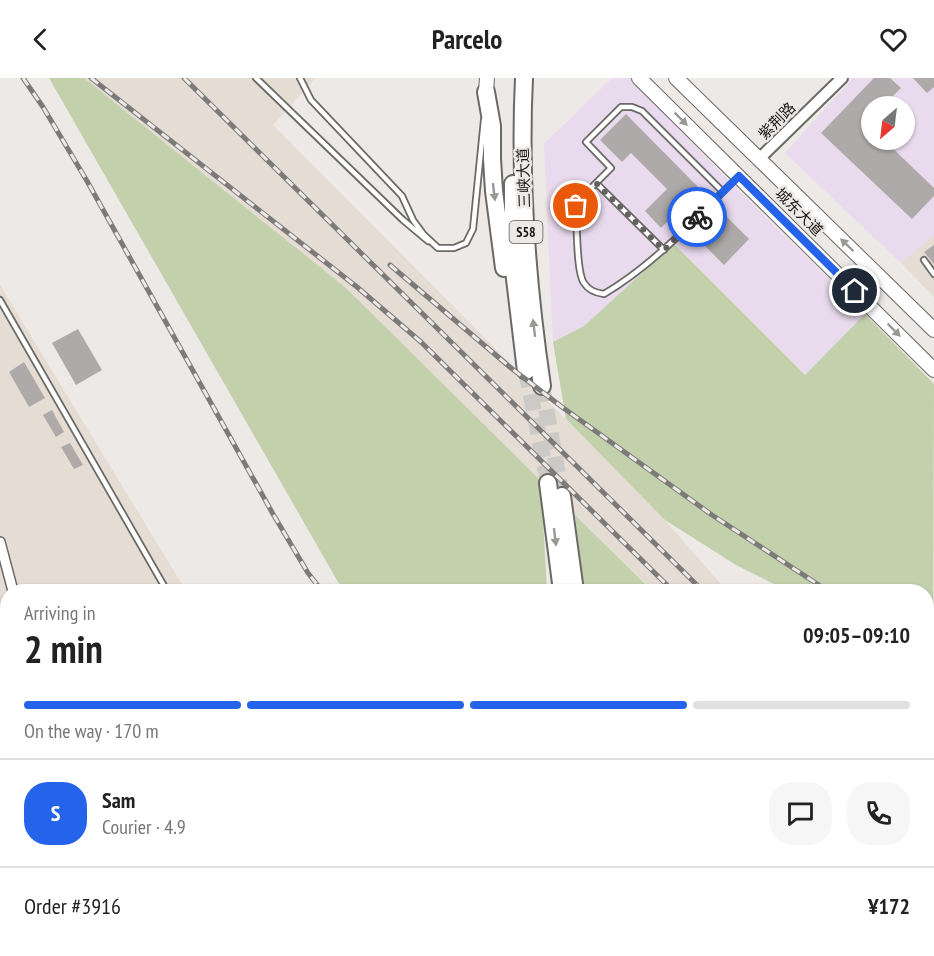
<!DOCTYPE html>
<meta charset="utf-8">
<style>
:root{--surface:#fff;--page:#f6f6f6;--text:#222;--muted:#767676;--line:#e0e0e0;--accent:#2563eb}
body{margin:0;font-family:"PT Sans Narrow","Noto Sans SC",sans-serif;background:var(--page);color:var(--text);height:100vh;display:flex;flex-direction:column;font-size:22px;white-space:nowrap}
*{box-sizing:border-box;margin:0}
p{font-size:20px;color:var(--muted)}
.icon{flex:none;width:33px;height:33px;fill:none;stroke:currentColor;stroke-width:2;stroke-linecap:round;stroke-linejoin:round}
.map{position:relative;flex:1;overflow:hidden}
.details{position:absolute;left:0px;top:506px;width:934px;height:374px;display:flex;flex-direction:column;background:var(--surface);border-radius:24px 24px 0 0;box-shadow:0 2px 4px #0004}
.details>*{flex:none}
.needle{width:39px;rotate:208deg}
.fabs{position:absolute;left:861px;top:18px;display:grid;gap:12px}
.fabs a{display:grid;place-items:center;width:54px;height:54px;border-radius:50%;background:var(--surface);box-shadow:0 2px 4px #0004;font-size:30px}
.pin{position:absolute;display:grid;place-items:center;width:51px;height:51px;color:#fff;margin:-26px;border:3px solid #fff;border-radius:50%;box-shadow:0 2px 6px #0007}
.courier{position:absolute;display:grid;place-items:center;width:60px;height:60px;margin:-30px;border:4px solid #2563eb;border-radius:50%;background:#fff;color:#222;box-shadow:0 2px 8px #0007}
.overview em{font-style:normal;font-weight:700}
.overview div{display:flex;flex-direction:column-reverse}
.overview{display:flex;align-items:center;justify-content:space-between;height:102px;padding:0 24px}
h1{font-size:39px;font-weight:700;line-height:45px}
.bar{display:grid;grid-template-columns:repeat(4,1fr);gap:9px 6px;align-content:center;height:72px;padding:0 24px}
.bar i{height:8px;border-radius:4px;background:var(--line)}
.bar .current{background:var(--accent)}
.bar p{grid-column:span 4}
.line{display:flex;align-items:center;gap:15px;padding:0 24px;border-top:2px solid var(--line)}
.line div{flex:1}
.round{display:grid;place-items:center;flex:none;width:63px;height:63px;border-radius:24px;background:var(--page)}
header{display:flex;justify-content:space-between;align-items:center;height:78px;padding:0 24px;background:var(--surface);font-size:27px;font-weight:700}
.map>svg:first-child{display:block}
.commercial{fill:#e9daed;fill-rule:evenodd}
.built{fill:#e5dcd4}
.green{fill:#c3d0ac}
.building{fill:#aeaaa9}
.lines{fill:none;stroke-linecap:round;stroke-linejoin:round}
.minor-tunnel{stroke:#cccac7;stroke-width:9;stroke-dasharray:9 4.5;stroke-linecap:butt}
.motorway-tunnel{stroke:#cccac7;stroke-width:16;stroke-dasharray:16 8;stroke-linecap:butt}
.service-casing{stroke:#6b6966;stroke-width:8}
.minor-casing{stroke:#6b6966;stroke-width:12}
.tertiary-casing{stroke:#6b6966;stroke-width:14}
.primary-casing{stroke:#6b6966;stroke-width:16}
.motorway-casing{stroke:#6b6966;stroke-width:20}
.service{stroke:#fff;stroke-width:4.5}
.minor{stroke:#fff;stroke-width:9}
.tertiary{stroke:#fff;stroke-width:10}
.primary{stroke:#fff;stroke-width:14}
.motorway{stroke:#fff;stroke-width:16}
.rail-casing{stroke:#7d7b7a;stroke-width:5}
.rail{stroke:#ece9e6;stroke-width:3;stroke-dasharray:9;stroke-linecap:butt}
.oneway{fill:#989897}
.done{stroke:#646260;stroke-width:6;stroke-dasharray:0 10.8}
.route{stroke:#2563eb;stroke-width:8}
.labels{text-anchor:middle;stroke-width:5;stroke-linejoin:round;paint-order:stroke}
.shield{fill:#ece9e6;stroke:#595756;stroke-width:1.5}
.shield-label{font-size:14px;font-weight:bold;fill:#1a1918}
.street-label{font-size:15px;fill:#1a1918;stroke:#ece9e6}
</style>
<header><svg class="icon" aria-label="back" viewBox="0 0 24 24"><path d="M15 5l-7 7 7 7"/></svg>Parcelo<svg class="icon" aria-label="heart" viewBox="0 0 24 24"><path d="M12 20l-8-8c-3-5 5-10 8-4 3-6 11-1 8 4z"/></svg></header>
<div class="map">
<svg width="934" height="878" viewBox="0 0 934 878">
<rect width="100%" height="100%" fill="#ece9e6"/>
<path class="commercial" d="M612,0H630L733,107L865,236L805,297L674,166L584,248L553,264L544,66Z
M853,0H934V157L901,185L785,75ZM872,28H904V62H872Z"/>
<path class="built" d="M84,0H316L273,47L656,432L727,513H652L345,209Z
M934,157V219L901,185Z
M0,207L186,513H8L7,765L0,754Z
M927,711L934,718V793L927,786Z
M86,872H404L408,878H90Z"/>
<path class="green" d="M49,0H84L345,209L541,403L547,513H346L338,504Z
M674,166L805,297L865,236L934,306L933,584L927,581V513H788L736,487L665,442L566,341L553,264L584,248Z
M575,437L652,513H584Z"/>
<path class="building" d="M874,0H890L901,10L883,28H872V41L867,45L872,50V62H884L934,110V118L912,141L821,55Z
M913,0H934V9L927,15Z
M626,36L700,111L661,150L645,133L667,111L631,75L622,84L600,62Z
M717,129L749,161L724,187L691,154Z
M934,167V186L924,174Z
M78,251L102,292L76,307L52,265Z
M24,284L45,320L29,329L9,294Z
M52,332L64,354L56,359L43,337Z
M70,365L83,387L74,391L61,369Z
M8,589V645L0,633V593Z
M617,872H671L657,878H620Z
M718,872H767L766,878H717Z"/>
<g class="lines">
<path class="minor-tunnel" d="M927,602L934,589"/>
<path class="motorway-tunnel" d="M526,293L548,405
M542,308L562,418"/>
<defs>
<path id="service" d="M256,0L403,142L428,163
M300,0L311,22L402,118L413,142L424,157L438,170H454L466,165L473,151L484,42
M596,105L664,172
M723,114L642,33L632,29H621L586,64L611,90L578,123L576,128C577,144 576,194 584,205C589,213 596,215 604,216C655,186 695,141 737,100
M924,182L934,196
M0,222L167,513
M315,872L319,878"/>
<path id="minor" d="M0,464L13,513
M882,878L883,872"/>
<path id="tertiary" d="M759,81L842,0"/>
<path id="primary" d="M639,0L934,292
M676,0L934,252
M486,14L487,0"/>
<path id="motorway" d="M524,0C519,103 527,206 542,308
M486,14L492,48V81L494,113L504,190
M513,106V184L526,293
M548,405L562,513
M562,418L575,513
M573,878V872
M584,878L585,872"/>
</defs>
<use href="#service" class="service-casing"/>
<use href="#minor" class="minor-casing"/>
<use href="#tertiary" class="tertiary-casing"/>
<use href="#primary" class="primary-casing"/>
<use href="#motorway" class="motorway-casing"/>
<use href="#service" class="service"/>
<use href="#minor" class="minor"/>
<use href="#tertiary" class="tertiary"/>
<use href="#primary" class="primary"/>
<use href="#motorway" class="motorway"/>
<defs>
<path id="rail" d="M23,0L43,29L87,103L273,436L308,495L322,513
M91,0L357,209L421,264L673,513
M184,0L703,513
M390,187L511,290L562,329L712,437L828,513
M927,568L934,572
M927,733L934,740
M927,768L934,775
M927,831L934,845
M822,872L834,878"/>
</defs>
<use href="#rail" class="rail-casing"/>
<use href="#rail" class="rail"/>
</g>
<defs><path id="oneway-solid" d="M-6-.8H1V-3.2L6.5 0L1 3.2V.8H-6Z" transform="scale(1.5)"/></defs>
<g class="oneway">
<use href="#oneway-solid" transform="translate(681 41) rotate(45)"/>
<use href="#oneway-solid" transform="translate(494 114) rotate(83)"/>
<use href="#oneway-solid" transform="translate(847 167) rotate(-136)"/>
<use href="#oneway-solid" transform="translate(534 250) rotate(-97)"/>
<use href="#oneway-solid" transform="translate(894 252) rotate(45)"/>
<use href="#oneway-solid" transform="translate(555 459) rotate(83)"/>
</g>
<g class="lines">
<path class="done" d="M576,128L578,123L596,105L664,172L697,139"/>
<path class="route" d="M697,139L739,98L855,213"/>
</g>
<g class="labels">
<rect class="shield" x="509.5" y="143" width="33" height="22" rx="4.5"/>
<g class="shield-label">
<text x="526" y="159">S58</text>
</g>
<g class="street-label">
<text transform="translate(777 43) rotate(-45)" y="5">紫荆路</text>
<text transform="translate(524 100) rotate(-92)" y="5">三峡大道</text>
<text transform="translate(799 134) rotate(45)" y="5">城东大道</text>
</g>
</g>
</svg>
<div class="fabs">
<a><svg class="needle" viewBox="-14 -14 28 28"><path d="M0-13l5 13h-10z" fill="#e53935"/><path d="M0 13l5-13h-10z" fill="#767676"/></svg></a>
</div>
<div class="pin" style="left:576px;top:128px;background:#ea580c"><svg class="icon" aria-label="bag" viewBox="0 0 24 24"><path d="M5 8h14l-1 12H6zM9 8a3 3 0 0 1 6 0"/></svg></div>
<div class="pin" style="left:855px;top:213px;background:#1f2937"><svg class="icon" aria-label="home" viewBox="0 0 24 24"><path d="M3 11l9-7 9 7M6 9v11h12V9"/></svg></div>
<div class="courier" style="left:697px;top:139px"><svg class="icon" aria-label="bike" viewBox="0 0 24 24"><circle cx="6" cy="16" r="4"/><circle cx="18" cy="16" r="4"/><path d="M6 16l4-8h5l3 8M10 8l3 8H6M13 5h3"/></svg></div>
<section class="details">
<div class="overview"><div><h1>2 min</h1><p>Arriving in</p></div><em>09:05–09:10</em></div>
<div class="bar"><i class="current"></i><i class="current"></i><i class="current"></i><i></i><p>On the way · 170 m</p></div>
<div class="line" style="height:108px"><b class="round" style="background:var(--accent);color:#fff">S</b><div><b>Sam</b><p>Courier · 4.9</p></div><a class="round"><svg class="icon" aria-label="chat" viewBox="0 0 24 24"><path d="M4 5h16v11H9l-5 4z"/></svg></a><a class="round"><svg class="icon" aria-label="phone" viewBox="0 0 24 24"><path d="M5 4h4l2 5-3 2q2 4 5 5l2-3 5 2v4C11 20 4 13 5 4z"/></svg></a></div>
<div class="line" style="height:78px"><div>Order #3916</div><b>¥172</b></div>
</section>
</div>
